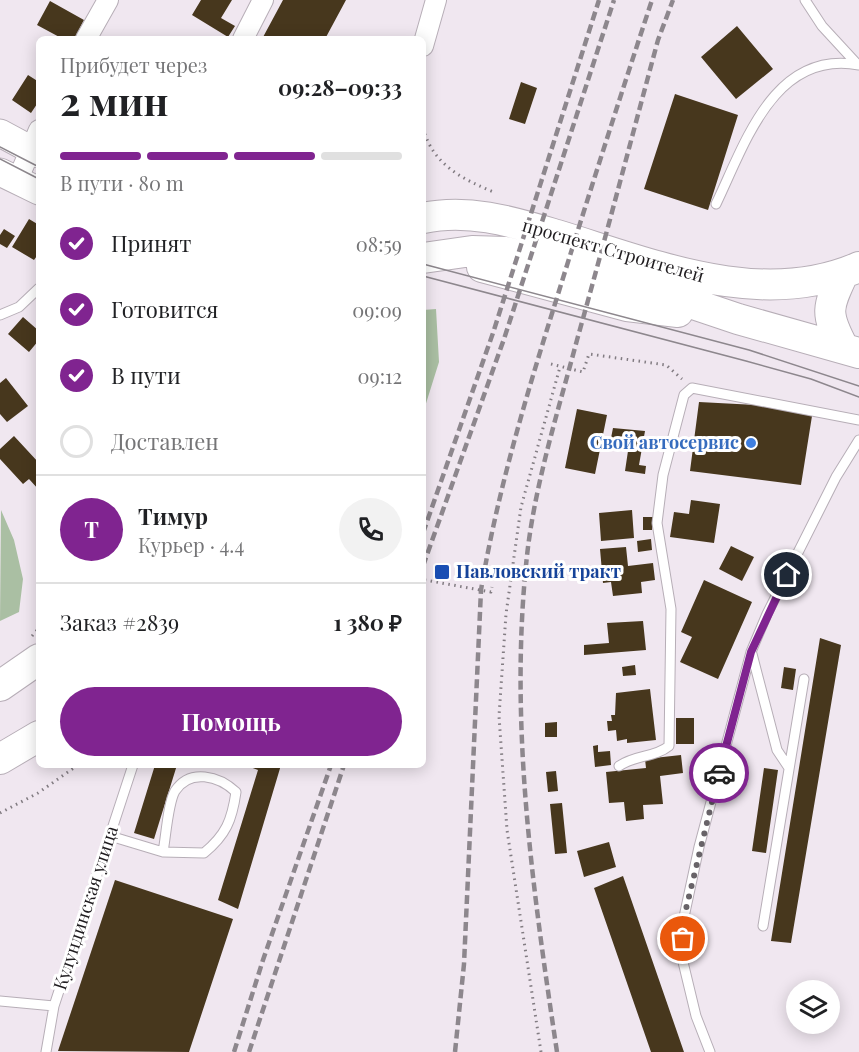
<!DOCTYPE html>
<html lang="ru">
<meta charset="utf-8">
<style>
:root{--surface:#fff;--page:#f2f2f2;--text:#202124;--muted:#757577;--line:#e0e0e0;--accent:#802490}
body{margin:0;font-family:"Playfair Display",serif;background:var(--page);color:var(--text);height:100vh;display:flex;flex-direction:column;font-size:22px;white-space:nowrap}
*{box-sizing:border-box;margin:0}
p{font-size:20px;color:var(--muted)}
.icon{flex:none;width:33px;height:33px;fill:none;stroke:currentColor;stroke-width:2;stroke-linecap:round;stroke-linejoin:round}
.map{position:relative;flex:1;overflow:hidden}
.sheet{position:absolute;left:36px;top:36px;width:390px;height:732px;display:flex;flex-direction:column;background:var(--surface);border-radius:9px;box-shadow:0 3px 15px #0003}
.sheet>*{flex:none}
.fabs{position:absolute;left:786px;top:980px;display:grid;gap:12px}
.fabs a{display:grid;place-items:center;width:54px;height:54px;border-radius:50%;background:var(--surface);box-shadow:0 3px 15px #0003;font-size:30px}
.pin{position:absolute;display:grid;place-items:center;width:51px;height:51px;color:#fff;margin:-26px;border:3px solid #fff;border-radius:50%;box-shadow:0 2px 6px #0007}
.courier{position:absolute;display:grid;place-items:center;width:60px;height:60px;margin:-30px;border:4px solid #802490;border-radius:50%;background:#fff;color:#222;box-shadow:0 2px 8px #0007}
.summary em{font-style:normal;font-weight:700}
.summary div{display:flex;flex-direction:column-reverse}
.summary{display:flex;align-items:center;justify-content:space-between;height:102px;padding:0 24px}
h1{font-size:39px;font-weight:700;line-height:45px}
.bar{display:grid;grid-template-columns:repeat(4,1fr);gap:9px 6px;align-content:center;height:72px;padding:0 24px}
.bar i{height:8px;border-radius:4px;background:var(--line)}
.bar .active{background:var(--accent)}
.bar p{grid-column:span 4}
.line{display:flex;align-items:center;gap:15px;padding:0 24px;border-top:2px solid var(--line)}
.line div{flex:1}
.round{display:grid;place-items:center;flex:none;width:63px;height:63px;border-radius:32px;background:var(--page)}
ol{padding:0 24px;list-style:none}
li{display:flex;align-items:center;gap:18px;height:66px}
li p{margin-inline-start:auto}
li .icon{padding:6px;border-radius:50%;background:var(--accent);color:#fff;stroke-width:4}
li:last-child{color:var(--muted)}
li i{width:33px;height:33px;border:3px solid var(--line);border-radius:50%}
.button{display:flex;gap:12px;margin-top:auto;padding:12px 24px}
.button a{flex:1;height:69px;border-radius:36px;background:var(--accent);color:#fff;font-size:24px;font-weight:700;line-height:69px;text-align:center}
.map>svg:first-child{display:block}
.forest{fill:#aabfa3}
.building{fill:#47371d}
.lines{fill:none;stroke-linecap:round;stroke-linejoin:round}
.lane-casing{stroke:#b7aeb7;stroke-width:11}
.street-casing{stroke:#b7aeb7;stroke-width:22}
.secondary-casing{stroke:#b7aeb7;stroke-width:29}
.primary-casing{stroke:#b7aeb7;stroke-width:32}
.path{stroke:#827c82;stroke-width:3;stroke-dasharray:1.5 4.5;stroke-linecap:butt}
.lane{stroke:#fff;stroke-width:9}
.street{stroke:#fff;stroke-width:20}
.secondary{stroke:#fff;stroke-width:27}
.primary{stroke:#fff;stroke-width:30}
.tram{stroke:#8d878d;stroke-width:1.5}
.rail{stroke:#8d878d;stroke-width:4.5;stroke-dasharray:9 4.5;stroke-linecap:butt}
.done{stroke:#686368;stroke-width:6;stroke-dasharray:0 10.8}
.route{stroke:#802490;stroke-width:8}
.shop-dot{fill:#3f7fe0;stroke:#fff;stroke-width:2}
.transit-dot{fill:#1a4fb4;stroke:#fff;stroke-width:2}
.labels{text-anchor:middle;stroke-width:6;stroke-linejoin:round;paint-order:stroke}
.street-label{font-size:18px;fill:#1f1c1f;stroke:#fff}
.shop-label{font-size:18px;font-weight:bold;fill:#366cbe;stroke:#fff;text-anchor:end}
.transit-label{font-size:18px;font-weight:bold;fill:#164399;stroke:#fff;text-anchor:start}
</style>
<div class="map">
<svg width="859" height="1052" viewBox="0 0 859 1052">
<rect width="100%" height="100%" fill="#f0e7f0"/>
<path class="forest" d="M436,309L439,362L423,413V310Z
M1,510L14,540L23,579L19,612L0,621Z"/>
<path class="building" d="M201,0H232L221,18L235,26L228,37L192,15Z
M283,0H346L325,39H262Z
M50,1L84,20L74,39H63L37,25Z
M737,26L773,69L736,99L701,57Z
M28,75L39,82V101L31,113L12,100Z
M521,82L537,88L525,124L509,119Z
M675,94L738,115L708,210L644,189Z
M29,219L39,225V253L34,260L12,247Z
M4,229L15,236L7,248L0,244V235Z
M23,317L39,331V340L29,352L8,334Z
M6,378L28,406L7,422L0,414V383Z
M699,402L756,405L812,416L801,485L690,471Z
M577,409L607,415L595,474L565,468Z
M613,428L645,431L639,465L646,466L645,474L625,471L628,451L609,448Z
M14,436L39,463V490L29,479L23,484L0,459V449Z
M691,500L720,504L714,543L670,537L674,512L689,514Z
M632,510L634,538L601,541L599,513Z
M643,517H653L652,530H643Z
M651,539L652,550L638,552L637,541Z
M731,546L754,557L742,581L719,569Z
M626,547L628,566L653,563L655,580L641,582L642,593L613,596L611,582L603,583L600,549Z
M704,580L752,602L718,679L680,662L692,637L681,632Z
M643,621L646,650L584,655V645L609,643L607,623Z
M820,638L841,645L791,943L771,941Z
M635,665L636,675L623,676L622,667Z
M784,667L796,669L793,690L781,688Z
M650,689L656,740L627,743V739L617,741L616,730L608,731L607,721H612L611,715H615L616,693Z
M676,718H694V744H676Z
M557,722V737H545V723Z
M598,745V752L610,751L611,765L595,767L593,746Z
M681,755L683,773L660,776L663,804L643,805L644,819L626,821L624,802L609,803L606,772L646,768L645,759Z
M155,765H177L154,839L134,833Z
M245,765H281L238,909L218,900L258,770Z
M764,768L778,770L766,853L752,851Z
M556,771L558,791L548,792L546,772Z
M562,803L567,853L555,854L550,804Z
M609,842L616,867L584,877L577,851Z
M623,876L684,1052H651L594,888Z
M115,880L233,919L189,1052L58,1051Z"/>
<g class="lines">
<defs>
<path id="lane" d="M805,0L822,26L857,64
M716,204C745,144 774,49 859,65
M0,315L19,307L39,288
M752,654L777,750L789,768
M619,766C637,754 654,758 669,746L671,609L657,523L663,475L684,395L692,388L859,420
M110,836L163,852L204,853C226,835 232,820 236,792C219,776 190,768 175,791C168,803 166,836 163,852
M763,926L804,679
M0,1001L54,1006
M46,1052L54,1006L133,765
M710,1052L696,1016L683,962L684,917L699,847L751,652L767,614L836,477L859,440"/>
<path id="street" d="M86,39L108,0
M243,39L263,0
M423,46L436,0
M17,181L39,130"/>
<path id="secondary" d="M0,133L39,154
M0,172L39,191"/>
<path id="primary" d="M423,218C469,208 513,222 557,235C652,264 761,310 859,267
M423,258L472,251L506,252L631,283L738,319L859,353
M482,267L627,306L678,312
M843,347C825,313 827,308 843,274
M0,686L39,659
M0,759L39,736"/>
</defs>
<use href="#lane" class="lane-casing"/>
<use href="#street" class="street-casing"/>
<use href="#secondary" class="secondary-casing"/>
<use href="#primary" class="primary-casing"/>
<path class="path" d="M423,128C433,165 462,179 496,193
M551,364L583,372L589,354L666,365L682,379
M423,586L425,580L491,592L492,587
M32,636L39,628
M0,813L38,793L78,765
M541,1052L507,830L499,716L506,614L521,507L560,367"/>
<use href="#lane" class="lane"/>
<use href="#street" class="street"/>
<use href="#secondary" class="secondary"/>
<use href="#primary" class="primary"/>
<path class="tram" d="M0,147L39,167
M0,159L39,179
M423,264L749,350L859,386
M423,276L746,361L811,379L859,397"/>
<path class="rail" d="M423,533L493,333L599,0
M423,566L504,339L614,0
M234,1052L263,960L331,765
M249,1052L344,765
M455,1052L464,964L481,590C498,488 528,390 559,291C589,194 620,97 652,0
M557,1052C532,885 508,716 528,547C537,477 559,408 577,340C605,240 631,140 658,40L673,0"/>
</g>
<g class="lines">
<path class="done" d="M683,939L684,917L719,773"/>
<path class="route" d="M719,773L751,652L787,575"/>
</g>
<circle class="shop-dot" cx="751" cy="443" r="6"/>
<rect class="transit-dot" x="434" y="564" width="16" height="16" rx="3"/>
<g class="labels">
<g class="street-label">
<text transform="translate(613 251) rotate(16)" y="6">проспект Строителей</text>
<text transform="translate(86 908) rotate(-72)" y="6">Кулундинская улица</text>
</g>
<g class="shop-label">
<text x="739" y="449">Свой автосервис</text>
</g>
<g class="transit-label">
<text x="456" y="578">Павловский тракт</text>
</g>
</g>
</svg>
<div class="fabs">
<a><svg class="icon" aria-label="layers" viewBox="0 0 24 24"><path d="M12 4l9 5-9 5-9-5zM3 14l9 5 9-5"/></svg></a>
</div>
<div class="pin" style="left:683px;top:939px;background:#ea580c"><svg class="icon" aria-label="bag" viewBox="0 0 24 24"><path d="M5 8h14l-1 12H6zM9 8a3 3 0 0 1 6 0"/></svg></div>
<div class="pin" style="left:787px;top:575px;background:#1f2937"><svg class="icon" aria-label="home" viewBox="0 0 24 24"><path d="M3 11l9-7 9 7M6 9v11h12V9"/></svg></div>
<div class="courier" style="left:719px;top:773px"><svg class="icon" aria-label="car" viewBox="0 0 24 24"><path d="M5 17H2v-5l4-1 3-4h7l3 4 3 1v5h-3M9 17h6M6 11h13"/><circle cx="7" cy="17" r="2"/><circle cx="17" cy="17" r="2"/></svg></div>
<section class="sheet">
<div class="summary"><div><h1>2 мин</h1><p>Прибудет через</p></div><em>09:28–09:33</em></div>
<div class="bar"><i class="active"></i><i class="active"></i><i class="active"></i><i></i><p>В пути · 80 m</p></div>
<ol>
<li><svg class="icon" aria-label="check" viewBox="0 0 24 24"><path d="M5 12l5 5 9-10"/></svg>Принят<p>08:59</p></li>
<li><svg class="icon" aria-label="check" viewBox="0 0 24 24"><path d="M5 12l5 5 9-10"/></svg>Готовится<p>09:09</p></li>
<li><svg class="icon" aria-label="check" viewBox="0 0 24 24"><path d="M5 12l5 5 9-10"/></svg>В пути<p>09:12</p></li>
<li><i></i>Доставлен</li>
</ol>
<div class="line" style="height:108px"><b class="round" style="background:var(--accent);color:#fff">Т</b><div><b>Тимур</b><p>Курьер · 4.4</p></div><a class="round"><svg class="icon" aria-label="phone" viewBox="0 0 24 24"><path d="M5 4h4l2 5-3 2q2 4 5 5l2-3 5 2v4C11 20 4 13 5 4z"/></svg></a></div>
<div class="line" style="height:78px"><div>Заказ #2839</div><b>1 380 ₽</b></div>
<div class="button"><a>Помощь</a></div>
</section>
</div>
